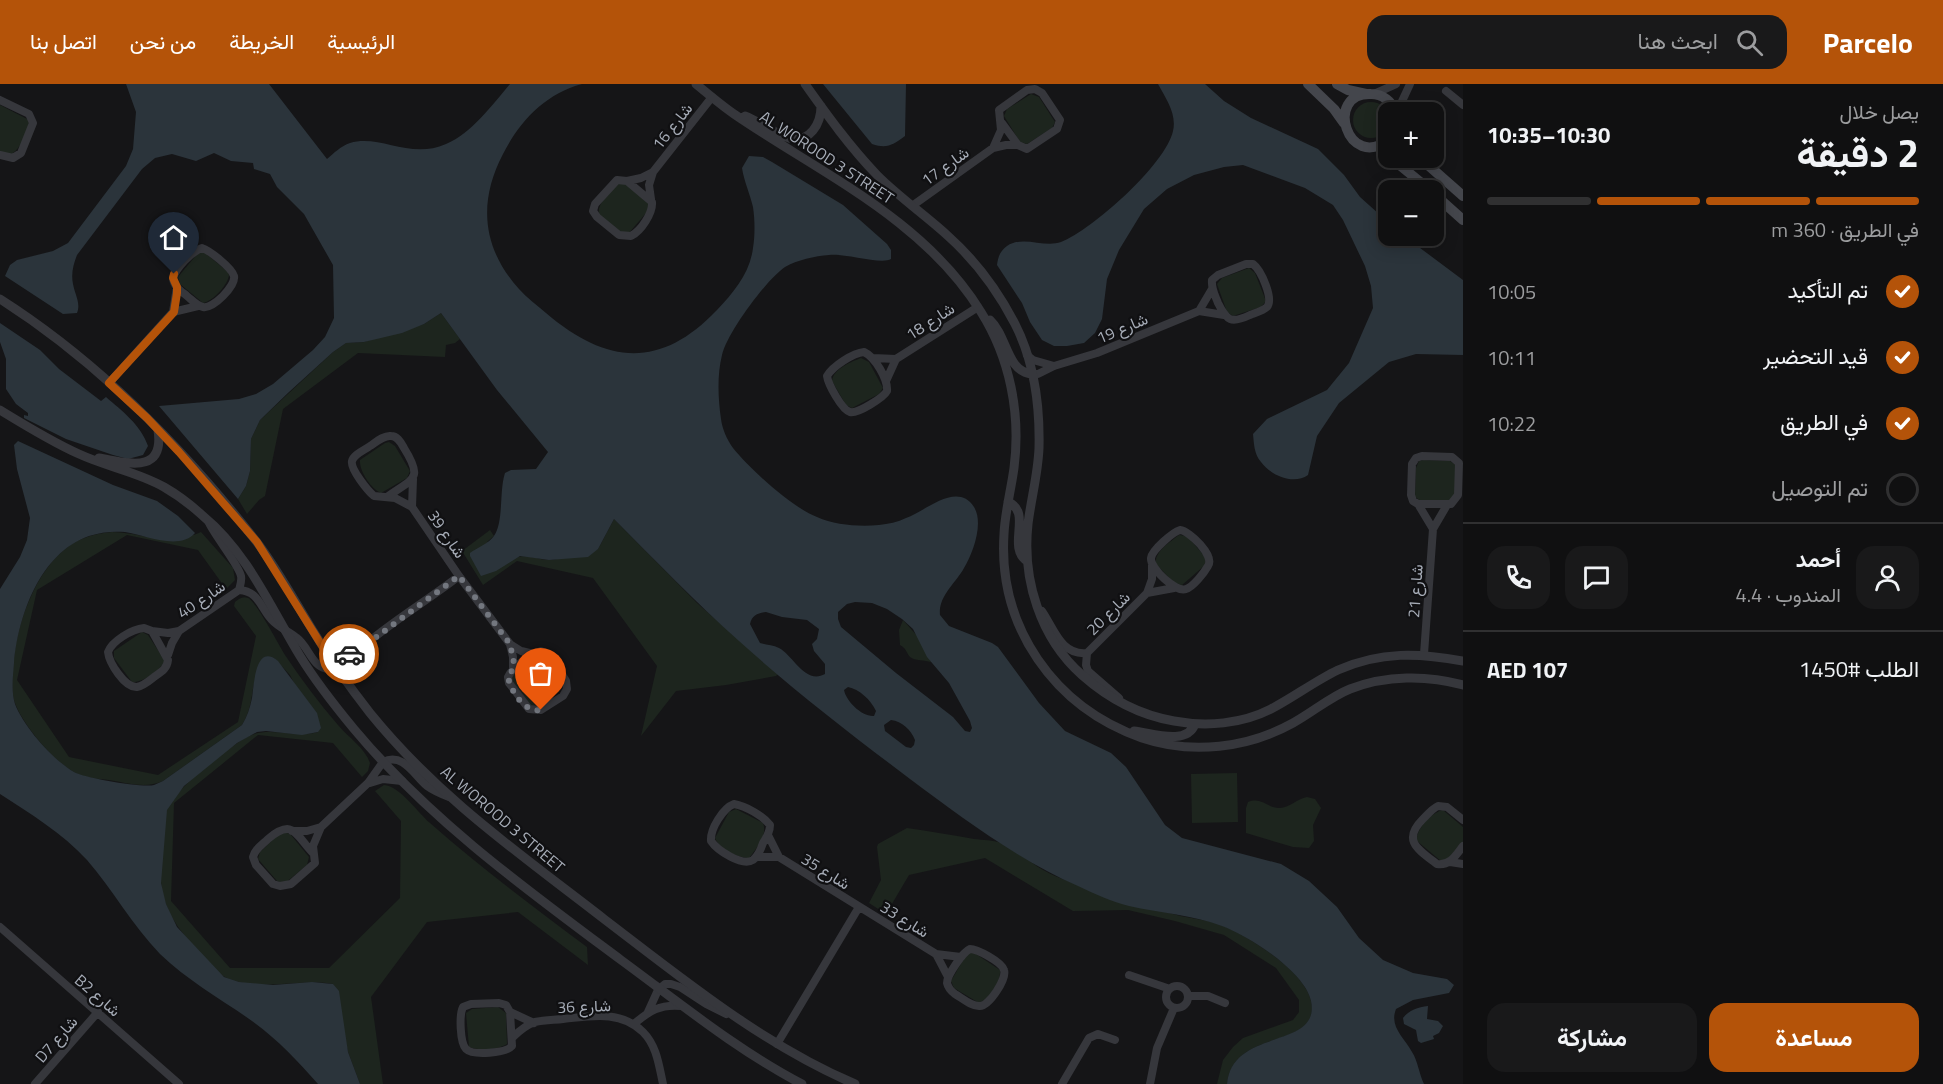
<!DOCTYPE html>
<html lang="ar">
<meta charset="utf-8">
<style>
:root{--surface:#101011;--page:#19191a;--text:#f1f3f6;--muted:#9c9d9f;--line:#303031;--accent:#b45309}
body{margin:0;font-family:"Titillium Web",Vazirmatn,sans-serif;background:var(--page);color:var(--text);direction:rtl;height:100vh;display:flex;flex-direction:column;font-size:22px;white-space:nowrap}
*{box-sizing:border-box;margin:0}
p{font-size:20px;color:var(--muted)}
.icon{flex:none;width:33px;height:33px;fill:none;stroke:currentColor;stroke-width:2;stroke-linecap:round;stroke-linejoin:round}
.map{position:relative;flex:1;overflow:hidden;direction:ltr}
.panel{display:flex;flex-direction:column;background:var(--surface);width:480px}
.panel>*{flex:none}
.fabs{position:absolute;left:1378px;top:18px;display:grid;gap:12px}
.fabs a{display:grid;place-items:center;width:66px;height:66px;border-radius:12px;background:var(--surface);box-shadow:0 3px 15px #0003,0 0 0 2px var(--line);font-size:30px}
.pin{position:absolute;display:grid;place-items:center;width:51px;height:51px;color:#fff;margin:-62px -26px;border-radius:50% 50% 50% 0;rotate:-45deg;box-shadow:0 0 6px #0007}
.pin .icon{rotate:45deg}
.courier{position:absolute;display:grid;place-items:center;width:60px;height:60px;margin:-30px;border:4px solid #b45309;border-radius:50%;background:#fff;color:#222;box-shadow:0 2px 8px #0007}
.overview em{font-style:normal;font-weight:700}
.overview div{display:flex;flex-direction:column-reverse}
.overview{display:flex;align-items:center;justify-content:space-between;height:102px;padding:0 24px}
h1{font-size:39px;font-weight:700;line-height:45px}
.bar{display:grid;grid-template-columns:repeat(4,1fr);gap:9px 6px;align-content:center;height:72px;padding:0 24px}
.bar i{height:8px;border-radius:4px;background:var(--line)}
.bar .current{background:var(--accent)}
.bar p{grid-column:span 4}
.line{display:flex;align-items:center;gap:15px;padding:0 24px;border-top:2px solid var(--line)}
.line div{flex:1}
.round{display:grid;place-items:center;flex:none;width:63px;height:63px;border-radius:18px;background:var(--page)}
ol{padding:0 24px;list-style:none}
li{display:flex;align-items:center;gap:18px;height:66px}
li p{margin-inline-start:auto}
li .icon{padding:6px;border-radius:50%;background:var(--accent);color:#fff;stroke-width:4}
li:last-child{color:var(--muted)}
li i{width:33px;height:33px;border:3px solid var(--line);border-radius:50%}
.cta{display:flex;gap:12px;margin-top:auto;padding:12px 24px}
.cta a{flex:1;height:69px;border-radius:18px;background:var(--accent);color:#fff;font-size:24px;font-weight:700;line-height:69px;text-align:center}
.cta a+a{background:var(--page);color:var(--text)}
header{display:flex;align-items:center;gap:36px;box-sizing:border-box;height:84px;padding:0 30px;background:var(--accent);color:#fff}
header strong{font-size:28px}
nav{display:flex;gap:33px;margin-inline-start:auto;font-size:21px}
.search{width:420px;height:54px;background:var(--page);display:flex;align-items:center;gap:15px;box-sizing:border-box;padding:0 21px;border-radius:18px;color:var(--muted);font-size:22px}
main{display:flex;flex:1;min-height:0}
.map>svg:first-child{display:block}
.green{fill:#1d251e}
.water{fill:#2b343b;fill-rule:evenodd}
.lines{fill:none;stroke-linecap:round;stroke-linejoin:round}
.minor{stroke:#36373c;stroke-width:8}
.tertiary{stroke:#36373c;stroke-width:9}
.secondary{stroke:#44464c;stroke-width:10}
.done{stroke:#73777f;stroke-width:6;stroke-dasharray:0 10.8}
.route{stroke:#b45309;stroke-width:8}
.labels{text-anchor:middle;stroke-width:4.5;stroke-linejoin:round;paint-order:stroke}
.street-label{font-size:16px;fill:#a6acb7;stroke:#101012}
</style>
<header>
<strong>Parcelo</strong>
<div class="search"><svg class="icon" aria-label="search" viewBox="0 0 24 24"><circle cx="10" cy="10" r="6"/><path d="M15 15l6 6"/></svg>ابحث هنا</div>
<nav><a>الرئيسية</a><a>الخريطة</a><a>من نحن</a><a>اتصل بنا</a></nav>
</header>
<main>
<section class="panel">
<div class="overview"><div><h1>2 دقيقة</h1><p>يصل خلال</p></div><em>10:30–10:35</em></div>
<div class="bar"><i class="current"></i><i class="current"></i><i class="current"></i><i></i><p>في الطريق · 360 m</p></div>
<ol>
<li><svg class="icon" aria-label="check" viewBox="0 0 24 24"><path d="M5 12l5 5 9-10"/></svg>تم التأكيد<p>10:05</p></li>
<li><svg class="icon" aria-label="check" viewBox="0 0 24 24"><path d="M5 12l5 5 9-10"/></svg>قيد التحضير<p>10:11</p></li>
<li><svg class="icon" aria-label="check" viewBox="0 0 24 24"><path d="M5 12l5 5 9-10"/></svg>في الطريق<p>10:22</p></li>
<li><i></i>تم التوصيل</li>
</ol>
<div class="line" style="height:108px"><a class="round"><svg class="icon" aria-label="person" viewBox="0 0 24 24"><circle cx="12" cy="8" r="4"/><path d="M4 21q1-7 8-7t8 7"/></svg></a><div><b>أحمد</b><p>المندوب · 4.4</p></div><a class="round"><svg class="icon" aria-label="chat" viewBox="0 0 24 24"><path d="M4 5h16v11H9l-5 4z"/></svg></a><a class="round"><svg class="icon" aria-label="phone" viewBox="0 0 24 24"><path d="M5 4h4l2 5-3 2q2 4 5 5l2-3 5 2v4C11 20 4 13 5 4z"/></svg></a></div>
<div class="line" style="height:78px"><div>الطلب #1450</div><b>AED 107</b></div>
<div class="cta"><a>مساعدة</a><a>مشاركة</a></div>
</section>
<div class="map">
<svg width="1463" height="1000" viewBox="0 0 1463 1000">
<rect width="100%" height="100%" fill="#151517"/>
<path class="green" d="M1031,10L1039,13L1055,38L1052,44L1027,60L1020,58L1004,32L1007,25Z
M1353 36a18 18 0 1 1 36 0a18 18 0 1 1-36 0Z
M0,21L27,35L29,38C28,49 20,66 10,71L0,67Z
M618,100H626L649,120L647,128L628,150L621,149L599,132C596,120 610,108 618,100Z
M204,168L228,188L229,191C228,201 213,217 203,219L180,200L178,193L197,170Z
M1249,184L1255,189L1266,217L1261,223L1233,232L1227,228L1217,200L1222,194Z
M441,229L460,255L455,259L446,261L445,273L358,269L283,325L265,412L259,416L247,430L238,415L246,402L250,387L251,355L260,336L333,268L346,259L364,258L424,240Z
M861,274L869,278L883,304L879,310L852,324L846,321L832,297C833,285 851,278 861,274Z
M389,358L395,362L410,387L407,394L381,409C371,405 359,387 360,376L385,359Z
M1424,376L1450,377L1456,381V411L1452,417H1421L1415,413L1416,384L1419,377Z
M614,435L697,519L778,590L776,592L726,601L676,607L641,652L657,582L593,494L517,477L483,501L462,467L490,446L494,452L487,458L515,474C527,469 539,477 552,476C567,474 583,469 598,465Z
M112,448C148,449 164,464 201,448L233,484L235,496L226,505L198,466L127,451L37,506L17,596L69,673L158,691L238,638L256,552L234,522L235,518C239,515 242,512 248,514C255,516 279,561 285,571C301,595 319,619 338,641C348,653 365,664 370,679L368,687L362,693L333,659L258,651L174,719L171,817L230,884H329L400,814L401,737L375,707L384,701C400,702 418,729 430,739C480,783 533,823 587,863L588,881L518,828L427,838L371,913L383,1000H360L348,968L333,900C301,894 256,909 225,893C217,889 209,878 202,871C183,851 163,828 161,798C160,786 162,773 163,762C163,751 163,735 167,725C175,705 227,664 247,653C269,641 294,655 318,648L290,591L274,574L266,573C248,594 257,617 242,641L163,697C146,705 127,699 109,696C99,695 87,694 78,690C56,681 23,641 15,619C10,605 13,588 14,574C18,535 39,477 77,457C88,452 99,449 112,448Z
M1179,451L1187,452L1207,475L1204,482L1182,501L1175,500L1156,480C1154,468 1170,458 1179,451Z
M903,536L919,554L931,578C925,576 915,577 910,573C906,568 906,564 900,561L899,546Z
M142,548L148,551L165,577C160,586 143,599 132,598L114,574V567Z
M540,572L547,575L563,601C559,610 541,623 531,622L512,597V590Z
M1237,689L1238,738L1192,739L1191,690Z
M1307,713L1315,715L1321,724L1313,741L1314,757L1309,764L1293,763L1246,749V724L1248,718C1262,712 1268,725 1280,724C1289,724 1297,715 1307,713Z
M736,725L763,739C768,751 756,765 749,774C738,774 719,765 715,754L729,728Z
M1443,726L1463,743V759L1448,775L1441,777L1417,757C1415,746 1432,728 1443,726Z
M907,744C929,747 952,751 974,755C983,756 993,756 1001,759C1007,761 1012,766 1017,769C1030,777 1045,789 1060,794C1096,808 1135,820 1173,830C1190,835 1209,835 1226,843C1252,855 1312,891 1312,924C1312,965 1233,945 1227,1000H1217L1223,976L1233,963L1243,954L1293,936L1299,928V916L1276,884L1224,851L1175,837L1128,826L1073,827L985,774L909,791L886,830L869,819L881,796L877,763L878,760Z
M280,749H287L291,751L309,773L307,781L284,800L277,797L258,775L260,768Z
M973,868L1000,886C1001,898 990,915 979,919L954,904L951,897L966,871Z
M498,923L506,929L507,960C498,966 480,967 469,963L466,929L472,925Z"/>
<path class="water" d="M126,0H269L327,75C334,69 341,62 350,59C380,50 410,76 446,60C472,49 492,21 510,0H582C545,10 520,37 503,70C478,118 482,164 519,205C527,214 537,221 546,229C606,280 660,286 717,226C734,208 750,189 753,164C755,151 755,137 753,123C750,110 744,97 742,84L749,72L763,73L772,78L843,121L887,160L891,166V175C881,181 845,169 829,171C815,172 797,176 785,183C766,196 727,249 722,271C717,291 718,314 721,335C722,344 727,356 733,364C750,385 791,423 817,433C835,441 859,443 879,441C888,440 898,438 906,434C926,427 957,397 974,423C984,439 973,469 964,484C956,499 938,512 940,531L949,542L992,559L998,563L1039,619L1065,647L1111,669L1126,683L1165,741L1182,754L1281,780L1309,797L1337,823L1359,854L1383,876L1413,889L1447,895L1454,901L1449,909L1413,916L1396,925C1389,943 1404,953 1412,968C1418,977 1419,990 1424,1000H1227C1232,943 1321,966 1311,917C1305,888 1249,852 1222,842C1193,831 1160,829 1129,822C1112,818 1095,810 1078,802C1020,777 961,733 910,695C852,651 793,606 739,557C695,518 655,476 614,435L598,465L588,473L549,476L520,472L496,487L481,492L470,472V469C477,464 489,459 494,452C504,437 499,407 505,389L511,386L536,385L548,368L497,306L441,229L424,240L402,249L364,258L346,259L333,268L289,308L260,336L251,355L250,387L246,402L238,415L159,322L239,315L256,310L273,300L313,266L325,253L334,234L333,181L304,130L277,103L270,90L254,85L253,79L231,77L214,69L196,77L172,70L155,74L142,85L77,171C73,181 71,190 73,200C75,211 81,219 77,229L63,230L5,192L10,181L17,176L53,167L68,159L126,82L133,65L136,28ZM855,518L872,519L887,525L902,535L913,545L927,573L949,599L970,637L972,644L970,648L965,647L953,633L896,589L841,543L838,535V528L847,520ZM766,528L782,533L807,536L819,545L817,555L812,560L814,567L825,580V590C805,601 793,571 779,564C773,561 766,561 760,559L750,540C752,531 758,529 766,528ZM848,603C859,605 871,616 876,627L874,632C862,633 846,617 844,606ZM891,636C902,637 911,646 915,656L914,661L911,664L906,663L885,647L884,641Z
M823,0H906L905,52C893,61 887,65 872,60Z
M1158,0H1205L1224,17L1251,34L1318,65L1344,91L1360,113L1389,139V152H1404L1463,196V271L1416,270L1389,278L1339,319L1317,352L1308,391C1294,401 1271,392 1261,378C1254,370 1254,360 1253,350L1267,335L1327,306L1349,279L1373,224L1371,202L1365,182L1343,136L1333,121L1305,104L1243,81L1224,83L1194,91L1167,105L1144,125L1119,166L1107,195L1102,235L1095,249L1084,259L1067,262H1054L1042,256L1030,238L1022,219L997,181C998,173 1000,167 1007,162C1023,151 1044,164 1061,158C1092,146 1166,80 1173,47C1177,30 1166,15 1158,0Z
M0,239L40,266L59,285L101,317L106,313C122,327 141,341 148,362L143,371L128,375L113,371L66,355L24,334V331L28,332V329L16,320L6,305V275L0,258Z
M18,357L113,401L157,417L178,432L195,449C179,467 145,451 125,448C113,447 101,448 89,452C40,469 18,532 14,579C13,592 11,607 15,620C24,643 52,675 74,688C84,694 143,704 154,701C157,700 160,698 163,697L242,641C247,633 250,624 252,614C254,602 255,558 278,577L317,629L321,644L318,648L302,651L266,647L257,648L237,659L184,702L167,726L161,799L166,820L177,843L224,893L239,898L273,901L312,898L333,900L339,907L348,968L360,1000H318C298,977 277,955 252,937C221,915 188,897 160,870C132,841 113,806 87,776C62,749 31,730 0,710V505L20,473L27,456L30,434L17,385L14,361Z
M1428,922L1427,935L1438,937L1443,942L1439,949L1433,952L1434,955L1421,959L1418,957L1416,946L1404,940L1403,934C1409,926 1418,923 1428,922Z"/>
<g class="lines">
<path class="minor" d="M1446,7L1463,21
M1374,10L1396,0
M0,16L29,30L33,39L21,69L13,74L0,71
M1397,28L1410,0
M993,64L1001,46L999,26L1027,6L1035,5L1042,9L1060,36L1057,45L1027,65L1018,61L1002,39
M617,96L627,97L652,118C653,129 641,147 631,152L619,151L597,133L593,127L595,120Z
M627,97L641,94L653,88
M651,115L649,101L653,88L712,13
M912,122L993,64L1006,61H1018
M202,164C209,166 232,184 234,192C236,202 213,225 203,223C197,222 192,216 187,212C181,207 174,203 173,194C176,184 191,168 202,164Z
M1246,180H1253C1261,186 1274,215 1267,223C1263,227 1255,229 1250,231C1231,240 1227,237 1218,219C1215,211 1211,205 1212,196L1218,191Z
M1199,227L1212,205
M173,228L198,222
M864,268C875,273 888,295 887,307C884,313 858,330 850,328C842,326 828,300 827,292C833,282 853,269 864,268Z
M1027,271L1033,276L1054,282
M873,274L896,275
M1032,290H1038L1054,282L1097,269L1199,227L1224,231
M886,297L896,275L978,223
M109,299L173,228L177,203
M1422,372L1452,373L1459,379L1458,411L1451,420H1418L1413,417L1411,411L1412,380L1416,374Z
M387,413C413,394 424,396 404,364C401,359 398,352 391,352C384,351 376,358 370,362C365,366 354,370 352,377C350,385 368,407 374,412L395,414L412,423L459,492L510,560L521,567L534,570
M1418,420L1433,445
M412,423L413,395
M1180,446C1190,447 1215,472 1208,482C1204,489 1193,503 1186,505C1176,509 1150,484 1151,474C1152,466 1173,448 1180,446Z
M239,506C258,507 260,522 271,535C279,544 289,547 297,554C309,563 312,584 329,585C342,586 350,573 359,566C389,539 427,517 459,492
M1147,509L1174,504
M1042,527C1054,544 1061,572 1087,569
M144,544L152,547L168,576C167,585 161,588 154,593C149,597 143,602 137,603C125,604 109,579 108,568C112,557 132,545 144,544Z
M152,547L168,549L179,547L239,506C240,502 242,497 241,492C239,481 214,451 208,437
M510,560L513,573V585
M324,565L340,570L356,568
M541,567L550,572L566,597L567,605L563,612L541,626L529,625L509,599L508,593C512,583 530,571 541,567Z
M1424,570L1433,445L1447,421
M168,571L172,559L179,547
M1119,614L1088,587L1086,581L1087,569L1147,509L1152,495V481
M370,699L383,695L402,697
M734,720C746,722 763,732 770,741C770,748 767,753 763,759C761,765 758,772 753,776C742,783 717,766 711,757C710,745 723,724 734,720Z
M1463,736L1447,723L1438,722C1432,725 1428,730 1423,735C1402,756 1417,765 1437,780C1450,782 1456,771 1463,762
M292,747H307L321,743
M768,751L779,773
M313,769C295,750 293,734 268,755C262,761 255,765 253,773L256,781L273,800L280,802L291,800L315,779L313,762L321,743L368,699L383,678C403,668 414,691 427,702C434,707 441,710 449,713
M756,773H779L936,870L961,873
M1450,778L1463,780
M0,843L179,1000
M970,865C977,865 1002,878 1004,886C1007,895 989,922 980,922C972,923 962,914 955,910C951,907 948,904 947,899C947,891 963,868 970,865Z
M936,870L948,893
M1129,891L1170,905
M1166 913a11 11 0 1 1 22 0a11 11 0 1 1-22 0Z
M1188,912H1208L1225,919
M499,919L506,921L510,928L512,962C506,969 473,972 466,965C460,959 459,931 463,923L471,920Z
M510,928L534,939
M648,928L658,906L665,900H671L680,903L706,920L726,930
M634,940C649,927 660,920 681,922
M512,954C518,948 526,941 535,938C544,936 554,936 563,935C591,932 621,926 643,948C657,962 659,982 663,1000
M777,960L859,823
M35,1000L98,928
M1062,1000L1089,954L1098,950L1115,956
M1150,1000L1157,964L1174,924"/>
<path class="tertiary" d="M696,0C708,10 721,21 734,30C820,89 924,135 981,228C1010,274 1021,330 1014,384C1011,406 1005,428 1004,450C998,543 1054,623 1142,654C1192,671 1248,664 1293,639C1313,628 1330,613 1350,605C1386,591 1427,591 1463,601
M805,0C827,31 850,63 877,91C899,113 925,131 948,152C976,177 998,207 1015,240C1034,277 1040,322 1039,364C1038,390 1031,415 1028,440C1022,495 1040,554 1082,591C1108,614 1139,631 1174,637C1206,643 1242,640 1271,625C1294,613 1315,597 1338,586C1381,567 1419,569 1463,577
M745,32C758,37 778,51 789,54C810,59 821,40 821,22
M0,215C99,278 184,365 256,457C276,483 293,514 310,542C328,572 348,601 370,629C439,714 519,769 604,835C684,896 762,960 855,1000
M990,236C1008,253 1006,287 1032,290
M0,326C26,342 52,358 79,370C107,383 138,388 164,403C178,411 191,421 203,432C247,468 271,524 300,572C316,598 335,622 354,645C430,736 527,806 621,876C681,920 737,966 802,1000
M99,374C125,378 165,392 158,346
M1008,418C1033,428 1006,463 1027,477
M1134,647C1152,649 1187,662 1195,640"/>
<path class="secondary" d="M1308,0L1334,25L1344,39
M1337,0L1348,6L1366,10
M1389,55C1348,89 1323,8 1371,10C1383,10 1392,18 1396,28
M1391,74L1430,106
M1420,74L1463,112
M1434,110L1463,136"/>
</g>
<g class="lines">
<path class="done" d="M349,570L356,568L459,492L510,560L514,579L513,585L508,593C511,608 525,629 541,626"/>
<path class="route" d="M174,190L173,194L177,203V209L174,228L109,299L147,334L179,368L257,458L324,565L340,570H349"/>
</g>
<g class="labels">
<g class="street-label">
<text transform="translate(672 42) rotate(-52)" y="6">شارع 16</text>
<text transform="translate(827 73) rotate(33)" y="6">AL WOROOD 3 STREET</text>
<text transform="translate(945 82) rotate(-36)" y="6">شارع 17</text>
<text transform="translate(930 237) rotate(-33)" y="6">شارع 18</text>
<text transform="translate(1122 244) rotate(-23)" y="6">شارع 19</text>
<text transform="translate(447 450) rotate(56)" y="6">شارع 39</text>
<text transform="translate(1415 507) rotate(-86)" y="6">شارع 21</text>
<text transform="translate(201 515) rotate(-34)" y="6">شارع 40</text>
<text transform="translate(1108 529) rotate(-45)" y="6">شارع 20</text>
<text transform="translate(503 735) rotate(40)" y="6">AL WOROOD 3 STREET</text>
<text transform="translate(826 787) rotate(32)" y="6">شارع 35</text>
<text transform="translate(905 835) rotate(32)" y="6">شارع 33</text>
<text transform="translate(98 911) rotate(41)" y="6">B2 شارع</text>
<text transform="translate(584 922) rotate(-2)" y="6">شارع 36</text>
<text transform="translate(56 955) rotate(-49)" y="6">D7 شارع</text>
</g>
</g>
</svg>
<div class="fabs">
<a>+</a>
<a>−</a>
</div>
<div class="pin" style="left:541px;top:626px;background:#ea580c"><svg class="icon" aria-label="bag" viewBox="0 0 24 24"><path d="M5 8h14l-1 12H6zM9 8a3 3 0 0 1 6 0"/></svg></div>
<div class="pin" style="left:174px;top:190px;background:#1f2937"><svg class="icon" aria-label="home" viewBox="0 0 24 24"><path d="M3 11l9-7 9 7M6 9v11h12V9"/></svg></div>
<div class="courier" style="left:349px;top:570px"><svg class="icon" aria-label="car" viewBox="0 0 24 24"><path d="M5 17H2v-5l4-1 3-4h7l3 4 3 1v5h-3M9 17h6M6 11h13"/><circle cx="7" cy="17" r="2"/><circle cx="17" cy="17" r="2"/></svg></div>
</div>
</main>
